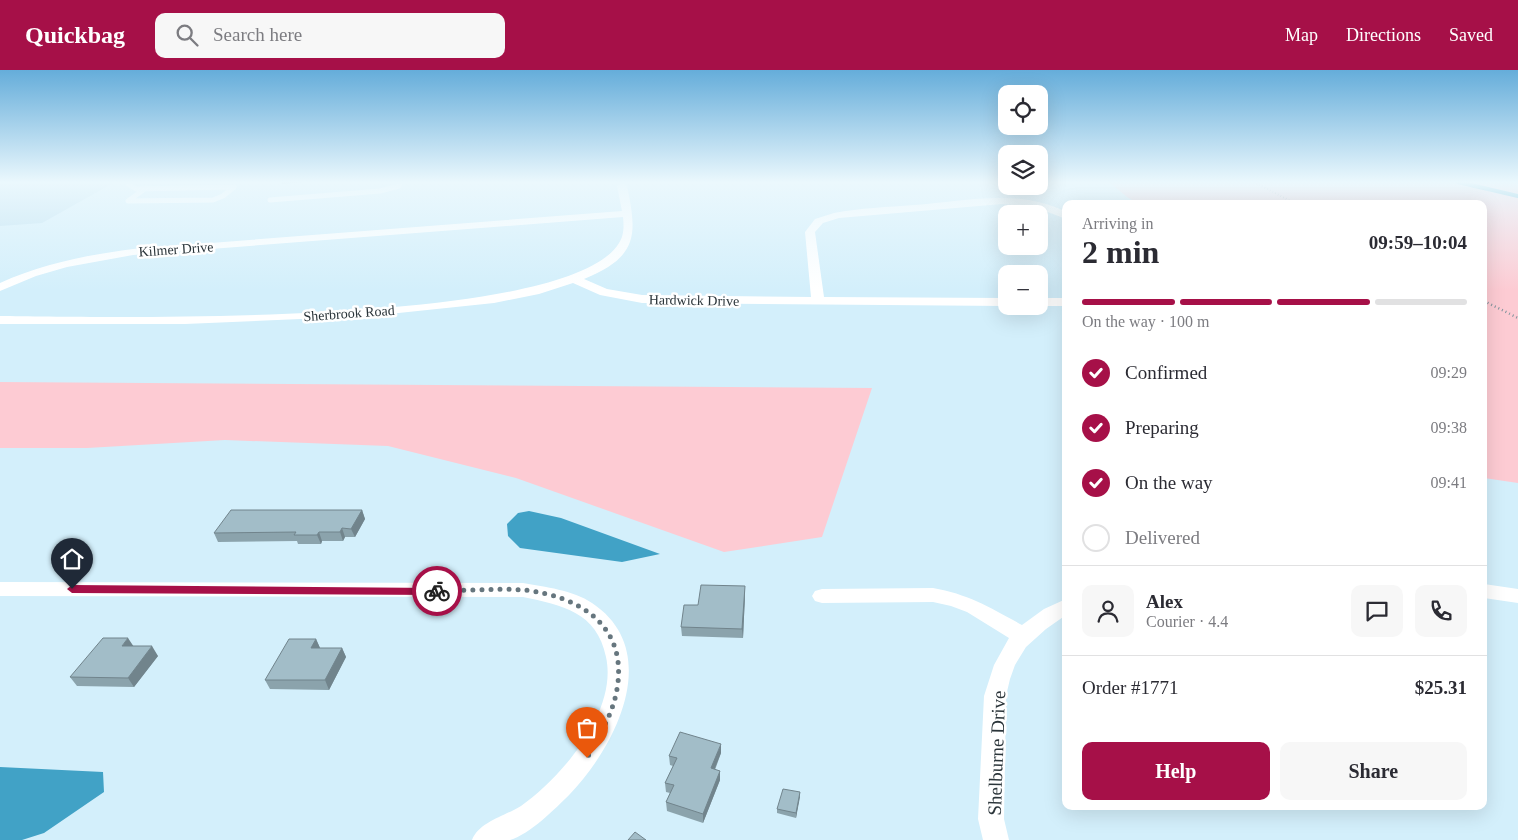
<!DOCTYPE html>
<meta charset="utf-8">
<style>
:root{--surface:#fff;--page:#f7f7f7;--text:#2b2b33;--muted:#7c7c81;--line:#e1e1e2;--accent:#a61048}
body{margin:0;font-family:Georgia,serif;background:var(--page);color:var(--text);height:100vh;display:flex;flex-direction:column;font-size:19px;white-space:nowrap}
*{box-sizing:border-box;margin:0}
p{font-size:16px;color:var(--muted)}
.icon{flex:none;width:28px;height:28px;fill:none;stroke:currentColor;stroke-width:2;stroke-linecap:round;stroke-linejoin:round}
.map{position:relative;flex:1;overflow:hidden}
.side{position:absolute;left:1062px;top:130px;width:425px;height:610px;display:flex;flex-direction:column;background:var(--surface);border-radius:10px;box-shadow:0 5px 20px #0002}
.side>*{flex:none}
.buttons{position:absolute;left:998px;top:15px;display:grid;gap:10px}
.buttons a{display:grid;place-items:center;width:50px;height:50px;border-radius:10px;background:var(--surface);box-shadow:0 5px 20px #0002;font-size:25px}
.pin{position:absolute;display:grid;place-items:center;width:42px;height:42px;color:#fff;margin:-51px -21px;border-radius:50% 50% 50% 0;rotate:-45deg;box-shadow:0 0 5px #0007}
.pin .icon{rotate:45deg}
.courier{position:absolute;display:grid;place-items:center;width:50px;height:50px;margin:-25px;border:4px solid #a61048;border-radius:50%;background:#fff;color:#222;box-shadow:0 1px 6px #0007}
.overview em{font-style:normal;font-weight:700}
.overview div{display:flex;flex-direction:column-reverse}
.overview{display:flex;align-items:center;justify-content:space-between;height:85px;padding:0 20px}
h1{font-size:32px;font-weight:700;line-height:38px}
.bar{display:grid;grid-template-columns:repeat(4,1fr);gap:8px 5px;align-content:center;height:60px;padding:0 20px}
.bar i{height:6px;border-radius:4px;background:var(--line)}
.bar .selected{background:var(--accent)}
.bar p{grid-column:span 4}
.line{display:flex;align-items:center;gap:12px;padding:0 20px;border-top:1px solid var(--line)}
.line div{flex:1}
.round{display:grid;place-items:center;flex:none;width:52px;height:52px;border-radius:10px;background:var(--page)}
ol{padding:0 20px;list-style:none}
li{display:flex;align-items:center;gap:15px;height:55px}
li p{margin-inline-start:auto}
li .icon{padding:5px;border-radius:50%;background:var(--accent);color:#fff;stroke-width:4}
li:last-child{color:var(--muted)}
li i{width:28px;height:28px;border:2px solid var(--line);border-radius:50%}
.button{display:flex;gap:10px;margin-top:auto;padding:10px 20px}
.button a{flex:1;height:58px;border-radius:10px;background:var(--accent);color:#fff;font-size:20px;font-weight:700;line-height:58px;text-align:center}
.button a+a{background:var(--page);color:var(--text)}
header{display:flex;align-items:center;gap:30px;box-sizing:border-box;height:70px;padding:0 25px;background:var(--accent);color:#fff}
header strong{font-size:24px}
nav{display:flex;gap:28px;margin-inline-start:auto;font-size:18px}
.search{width:350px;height:45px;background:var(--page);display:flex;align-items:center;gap:12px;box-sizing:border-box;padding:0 18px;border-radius:10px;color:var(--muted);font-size:19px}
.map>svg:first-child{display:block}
.built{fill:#bfe1f1}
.green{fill:#fdcbd3}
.water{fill:#41a2c6}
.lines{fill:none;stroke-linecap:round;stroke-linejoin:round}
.stream{stroke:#41a2c6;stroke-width:4}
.path-far1{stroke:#81949d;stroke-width:2;stroke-dasharray:0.5 2.5;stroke-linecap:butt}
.path{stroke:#81949d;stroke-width:2.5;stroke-dasharray:1 3;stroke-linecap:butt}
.lane{stroke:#fff;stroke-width:5}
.street{fill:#fff;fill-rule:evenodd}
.wall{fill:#8ba3ac}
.shaded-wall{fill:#71848c}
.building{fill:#a2bdc8;stroke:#71848c}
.route{fill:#a61048}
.done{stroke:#66767e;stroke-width:5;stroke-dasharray:0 9}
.labels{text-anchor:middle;stroke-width:5;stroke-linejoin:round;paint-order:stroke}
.far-street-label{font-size:14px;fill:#2b353a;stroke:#fff}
.near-street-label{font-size:19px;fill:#2b353a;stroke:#fff}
</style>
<header>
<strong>Quickbag</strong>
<div class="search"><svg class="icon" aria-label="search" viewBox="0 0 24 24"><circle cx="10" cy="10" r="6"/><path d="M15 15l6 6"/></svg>Search here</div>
<nav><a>Map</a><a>Directions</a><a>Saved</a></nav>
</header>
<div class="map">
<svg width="1518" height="770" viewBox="0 0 1518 770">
<rect width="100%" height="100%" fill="#d3effb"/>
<path class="built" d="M0,112H115L42,153L0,156Z"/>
<path class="green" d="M1109,112H1518V413L1484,408V134H1139L1127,127Z
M0,312L872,318L822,467L724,482L516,408L388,376L225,370L87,378H0Z"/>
<path class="water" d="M529,441L561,448L660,484L622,492L520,478L508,466L507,454L518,443Z
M0,697L103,702L104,722L44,763L22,770H0Z"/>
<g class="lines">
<path class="stream" d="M1458,112L1518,126"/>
<path class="path-far1" d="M1254,112L1296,134"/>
<path class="path" d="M1484,231L1518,248"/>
<path class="lane" d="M130,112L128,114L136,119L234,117
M146,118L128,131L213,130L223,126L234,117
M270,130L380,121L399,116L400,112"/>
<path class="street" d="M622,113L627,116C638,167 637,187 584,209L607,219L642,225L811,227L805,162L815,149L834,143C860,138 888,137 914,135C965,131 1019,118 1066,142V149L1035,137L1002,134L839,148L823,153L815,162L824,227L1006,228V236L642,233L600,225L573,213L539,224L494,233L370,246L185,254H0V246C104,247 568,258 619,173C624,166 624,156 623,147L133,185L67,197L36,206L0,221V213C42,194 87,185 133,179L622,141L617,116Z
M1039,228H1066V236H1039Z
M0,512L523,513C545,517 573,520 592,533C664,581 616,676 570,724C555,739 530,764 510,770C499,770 483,770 472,770C479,752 505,746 521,736C562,707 618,641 606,587C597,542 562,535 523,527L0,526Z
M1484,514L1518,519V533L1484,528Z
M933,518C968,524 991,538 1022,555L1044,539L1066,529V545L1046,559L1026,577L1015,595L1010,609L1006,626L1004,749L1009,770H983L978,749L984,626L994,595L1009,568L967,542L951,536L933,532L822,533L815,531L812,526L815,521L822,519Z"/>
</g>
<path class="wall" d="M281,112H304L282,114Z
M362,440L365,449L355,467H345L343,471H322L321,474H298L297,471L218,472L214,463Z
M745,525L743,568L682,566L681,557L698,535Z
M316,569L320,578H342L346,587L329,620L270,619L265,610Z
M133,576L158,586L134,617L77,616L70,607Z
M721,683L715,700L720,701V710L703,753L667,741L666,732L670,723L666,722L665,713L673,696L670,695L669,686Z
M800,722L796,748L777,743V739Z"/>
<path class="shaded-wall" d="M362,440L365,449L355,467L351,459Z
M342,458L345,467L343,471L340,462Z
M319,462L322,471L321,474L317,465Z
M745,516V525L743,568L742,559Z
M128,568L134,577L122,576Z
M316,569L320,578H311Z
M152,576L158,586L134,617L128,608Z
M342,578L346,587L329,620L325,610Z
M721,674V683L711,708V698Z
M720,701V710L703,753V744Z
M800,722V727L796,748V743Z"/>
<path class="building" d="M231,440H362L351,459L342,458L340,462H319L317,465H294L296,462L214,463Z
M701,515L745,516L742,559L681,557L684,535H698Z
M103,568H128L122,576H152L128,608L70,607Z
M289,569H316L311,578H342L325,610H265Z
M680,662L721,674L711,698L720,701L703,744L666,732L674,715L665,713L677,688L669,686Z
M783,719L800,722L796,743L777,739Z
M635,762L646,770H628Z"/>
<linearGradient id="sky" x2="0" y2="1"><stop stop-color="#65adda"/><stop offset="0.51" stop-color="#ebf8fd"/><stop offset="1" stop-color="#ebf8fd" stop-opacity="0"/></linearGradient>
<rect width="1518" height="220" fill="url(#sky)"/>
<path class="route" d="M72,515L437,518L441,521L437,525L72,523L67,519Z"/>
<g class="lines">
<path class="done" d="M437,521C465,521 496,518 524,520C580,526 628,556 617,619C613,644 599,666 587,688"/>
</g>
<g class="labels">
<g class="far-street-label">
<text transform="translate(176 179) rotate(-4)" y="5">Kilmer Drive</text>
<text transform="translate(694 230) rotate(1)" y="5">Hardwick Drive</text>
<text transform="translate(349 243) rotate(-4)" y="5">Sherbrook Road</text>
</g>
<g class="near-street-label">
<text transform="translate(996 683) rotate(-88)" y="7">Shelburne Drive</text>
</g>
</g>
</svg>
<div class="buttons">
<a><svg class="icon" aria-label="locate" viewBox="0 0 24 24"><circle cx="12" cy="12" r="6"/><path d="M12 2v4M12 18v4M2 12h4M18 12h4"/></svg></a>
<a><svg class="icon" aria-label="layers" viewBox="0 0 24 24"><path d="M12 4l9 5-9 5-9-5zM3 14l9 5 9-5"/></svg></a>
<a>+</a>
<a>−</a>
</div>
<div class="pin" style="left:587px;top:688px;background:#ea580c"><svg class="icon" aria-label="bag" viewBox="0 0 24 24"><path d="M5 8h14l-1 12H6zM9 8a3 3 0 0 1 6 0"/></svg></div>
<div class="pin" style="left:72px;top:519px;background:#1f2937"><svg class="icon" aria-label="home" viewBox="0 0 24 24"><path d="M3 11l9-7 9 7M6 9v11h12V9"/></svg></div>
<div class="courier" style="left:437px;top:521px"><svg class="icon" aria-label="bike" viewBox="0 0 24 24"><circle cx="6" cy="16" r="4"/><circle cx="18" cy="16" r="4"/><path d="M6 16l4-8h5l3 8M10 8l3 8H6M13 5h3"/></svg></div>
<section class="side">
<div class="overview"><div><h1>2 min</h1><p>Arriving in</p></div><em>09:59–10:04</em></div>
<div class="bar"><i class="selected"></i><i class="selected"></i><i class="selected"></i><i></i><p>On the way · 100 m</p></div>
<ol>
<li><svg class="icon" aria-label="check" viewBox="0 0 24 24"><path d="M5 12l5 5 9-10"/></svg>Confirmed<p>09:29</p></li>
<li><svg class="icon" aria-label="check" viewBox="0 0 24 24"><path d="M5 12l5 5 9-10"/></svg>Preparing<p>09:38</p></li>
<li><svg class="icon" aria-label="check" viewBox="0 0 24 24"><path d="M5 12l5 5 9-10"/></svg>On the way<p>09:41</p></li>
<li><i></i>Delivered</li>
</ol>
<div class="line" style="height:90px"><a class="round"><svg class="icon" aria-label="person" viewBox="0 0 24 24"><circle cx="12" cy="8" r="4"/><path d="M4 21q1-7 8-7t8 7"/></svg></a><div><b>Alex</b><p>Courier · 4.4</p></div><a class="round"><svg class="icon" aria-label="chat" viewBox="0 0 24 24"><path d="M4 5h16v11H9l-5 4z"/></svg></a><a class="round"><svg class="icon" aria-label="phone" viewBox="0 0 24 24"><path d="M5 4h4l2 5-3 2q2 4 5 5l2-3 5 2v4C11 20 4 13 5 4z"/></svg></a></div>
<div class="line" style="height:65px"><div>Order #1771</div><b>$25.31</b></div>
<div class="button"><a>Help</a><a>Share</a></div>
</section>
</div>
